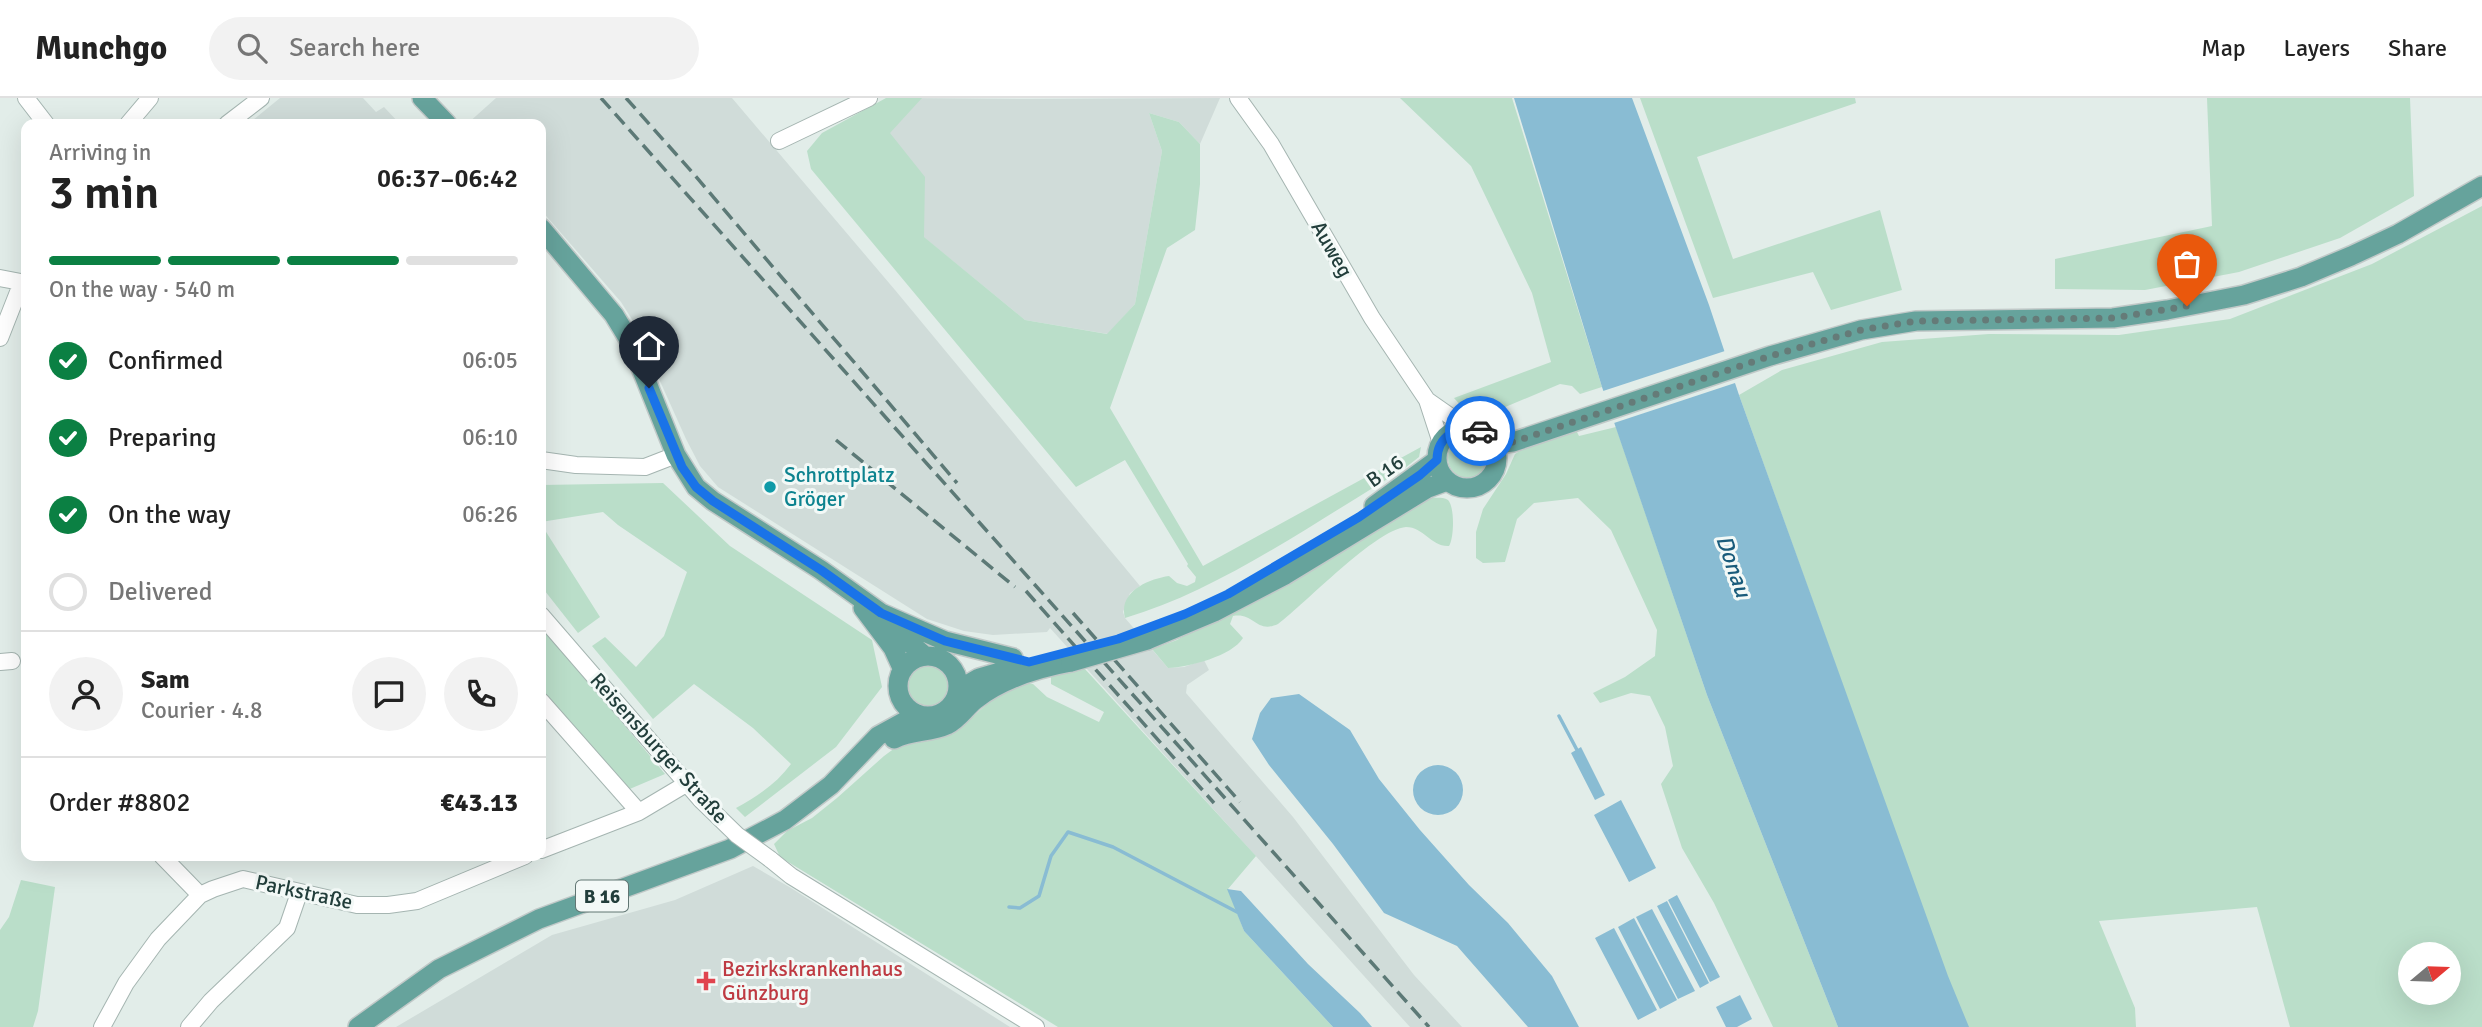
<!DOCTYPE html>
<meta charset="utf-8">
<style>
:root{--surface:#fff;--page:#f2f2f2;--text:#222;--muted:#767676;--line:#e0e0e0;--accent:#0b8043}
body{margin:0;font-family:Signika,sans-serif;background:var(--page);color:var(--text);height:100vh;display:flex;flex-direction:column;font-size:26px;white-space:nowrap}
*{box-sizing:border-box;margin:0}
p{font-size:23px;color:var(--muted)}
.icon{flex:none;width:38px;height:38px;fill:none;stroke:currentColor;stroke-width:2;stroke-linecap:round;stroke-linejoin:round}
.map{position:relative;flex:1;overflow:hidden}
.panel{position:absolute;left:21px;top:21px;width:525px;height:742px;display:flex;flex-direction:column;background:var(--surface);border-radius:14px;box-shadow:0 7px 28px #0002}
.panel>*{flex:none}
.needle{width:46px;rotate:71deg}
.fabs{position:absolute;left:2398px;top:844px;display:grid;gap:14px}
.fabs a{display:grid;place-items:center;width:63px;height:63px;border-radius:50%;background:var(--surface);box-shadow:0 7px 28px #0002;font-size:35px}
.pin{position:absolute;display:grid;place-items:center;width:60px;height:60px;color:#fff;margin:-72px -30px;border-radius:50% 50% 50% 0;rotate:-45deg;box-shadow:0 0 7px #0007}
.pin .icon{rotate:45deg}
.courier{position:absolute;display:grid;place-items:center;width:70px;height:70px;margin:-35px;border:5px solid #1a73e8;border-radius:50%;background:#fff;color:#222;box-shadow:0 2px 9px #0007}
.overview em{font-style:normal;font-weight:600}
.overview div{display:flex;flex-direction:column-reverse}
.overview{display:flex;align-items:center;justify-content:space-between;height:119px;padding:0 28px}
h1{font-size:46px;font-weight:600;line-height:52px}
.bar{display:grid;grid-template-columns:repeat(4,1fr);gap:10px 7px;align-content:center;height:84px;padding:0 28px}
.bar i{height:9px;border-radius:5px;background:var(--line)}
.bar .current{background:var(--accent)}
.bar p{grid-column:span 4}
.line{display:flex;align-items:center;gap:18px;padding:0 28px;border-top:2px solid var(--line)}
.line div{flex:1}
.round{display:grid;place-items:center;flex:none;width:74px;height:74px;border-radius:37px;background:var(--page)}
ol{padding:0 28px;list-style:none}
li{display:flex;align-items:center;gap:21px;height:77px}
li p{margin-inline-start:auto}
li .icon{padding:7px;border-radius:50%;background:var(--accent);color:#fff;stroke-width:4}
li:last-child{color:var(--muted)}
li i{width:38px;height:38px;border:4px solid var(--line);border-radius:50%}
header{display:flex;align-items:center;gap:42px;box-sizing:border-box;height:98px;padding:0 35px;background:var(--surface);border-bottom:2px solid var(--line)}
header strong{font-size:33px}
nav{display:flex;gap:38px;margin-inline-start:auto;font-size:24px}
.search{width:490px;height:63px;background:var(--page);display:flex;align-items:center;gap:18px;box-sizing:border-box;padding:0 24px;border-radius:38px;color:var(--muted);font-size:26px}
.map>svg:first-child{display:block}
.built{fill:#d0dcd9}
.green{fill:#badec9;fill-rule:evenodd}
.water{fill:#89bcd3}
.pier{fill:#e2ede9}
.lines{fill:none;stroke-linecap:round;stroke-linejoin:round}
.stream{stroke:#89bcd3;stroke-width:3.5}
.minor-casing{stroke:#a5b5b1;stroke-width:18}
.major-casing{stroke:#c1c9c8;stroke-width:22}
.minor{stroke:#fff;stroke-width:16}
.major{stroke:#66a39c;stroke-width:19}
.rail{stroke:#5c7976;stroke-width:3.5;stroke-dasharray:14 7;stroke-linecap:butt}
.minor-bridge-casing{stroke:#a5b5b1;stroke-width:18;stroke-linecap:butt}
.major-bridge-casing{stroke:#c1c9c8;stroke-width:22;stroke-linecap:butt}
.minor-bridge{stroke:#fff;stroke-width:16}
.major-bridge{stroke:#66a39c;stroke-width:19}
.done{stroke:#657b78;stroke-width:7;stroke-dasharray:0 12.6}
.route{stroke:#1a73e8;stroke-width:9}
.culture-dot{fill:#0f9aa8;stroke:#f3f9f7;stroke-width:2.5}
.health-dot{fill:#e0444e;stroke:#f3f9f7;stroke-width:2.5}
.labels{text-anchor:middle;stroke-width:6;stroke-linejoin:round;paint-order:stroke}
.shield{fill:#f3f9f7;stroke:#617673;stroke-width:2}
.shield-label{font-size:19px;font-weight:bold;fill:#223e3b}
.street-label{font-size:21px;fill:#223e3b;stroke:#f3f9f7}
.culture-label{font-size:21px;fill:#0d838f;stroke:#f3f9f7;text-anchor:start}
.health-label{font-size:21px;fill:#be3a42;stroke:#f3f9f7;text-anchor:start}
.water-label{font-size:23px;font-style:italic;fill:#1a5c7b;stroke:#f3f9f7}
</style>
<header>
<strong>Munchgo</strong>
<div class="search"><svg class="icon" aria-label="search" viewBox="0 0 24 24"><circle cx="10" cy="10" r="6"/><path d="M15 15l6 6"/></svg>Search here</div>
<nav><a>Map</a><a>Layers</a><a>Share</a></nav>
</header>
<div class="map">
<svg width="2482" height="929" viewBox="0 0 2482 929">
<rect width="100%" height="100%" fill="#e2ede9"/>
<path class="built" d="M280,0H363L376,14L384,9L400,26H248Z
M496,0H732L895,192L1140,488L1130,495L1123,514L1125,520L1168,570L1184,569L1204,562L1209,572L1187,587L1186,595L1293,719L1414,877L1462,929H1410L1050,530L1047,534L993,537L964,533L927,521L718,389L700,368L686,341L633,223L621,204L541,112V26H467Z
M905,0L1030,1L1220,0L1200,46L1179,24L1149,15L1162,53L1135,206L1108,236L1025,222L833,65Z
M753,768L791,790L1010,929H396L552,837L675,802Z"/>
<path class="green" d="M886,0H922L890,35L925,79L924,139L1025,222L1107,236L1135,206L1162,53L1149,15L1179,24L1200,46V86L1195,132L1167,150L1110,310L1203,468L1421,349L1419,359L1401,373C1316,423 1219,493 1125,520C1118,494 1148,481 1169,478L1177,485L1187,488L1195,484L1196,479L1187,468L1188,466L1125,362L1076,389L811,71L807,53L822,35Z
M1400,0H1512L1602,289L1580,296L1572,288L1560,286L1491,315L1462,309L1454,300L1551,264L1532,195L1471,68Z
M1640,0H1855L1856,5L1697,59L1733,161L1880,112L1902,192L1831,212L1813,174L1713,200Z
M2207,0H2410L2414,98L2340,140L2239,174L2145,192L2055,191V161L2212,128Z
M2482,108V929H2290L2257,809L2099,823L2135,910L2136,929H1968L1947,879L1739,297L1782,272L1882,244L1989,236L2119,237L2230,221L2372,166ZM2410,856H2448V894H2410Z
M1616,329L1707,597L1838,929H1773L1714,805L1682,750L1661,686L1673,668L1665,629L1650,598L1631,595L1600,605L1593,595L1625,579L1655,558L1657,532L1611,432L1578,400L1534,405L1517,421L1505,464L1483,465L1476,460V434L1483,411L1506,376L1515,356L1524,350L1576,332L1579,338Z
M1448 360a20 20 0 1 1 40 0a20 20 0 1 1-40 0Z
M663,385L730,448L872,542L882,589L836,649L745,719L736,710C757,699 777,685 791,666L753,630L694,586L653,621L592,548L605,539L636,569L664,538L687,474L618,427L603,414L541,424V387Z
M1425,398C1432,401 1442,398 1448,402C1455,409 1454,441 1449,448C1431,449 1424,429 1406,429C1376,431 1305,506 1278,526C1256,536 1254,514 1233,518L1230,526L1243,540C1232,558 1189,569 1168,570L1152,551L1177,542Z
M541,426L600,519L578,535L541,488Z
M541,527L665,676L625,693L541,597Z
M908 588a21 21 0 1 1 42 0a21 21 0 1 1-42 0Z
M1084,570L1256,758L1228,791L1244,833L1333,929H1058L780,759L774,746L787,733L812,720L837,700L884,658L899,647L955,634L993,601L1023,584L1033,586L1047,599L1099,624L1104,614L1051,586V577Z
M21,782L55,789L38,913L33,929H0V832L9,819Z"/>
<path class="water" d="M1514,0H1632L1709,207L1739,297L1948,878L1969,929H1838L1707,597L1602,289Z
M1299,596L1350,632L1379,681L1420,732L1469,787L1508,825L1552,878L1579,929H1528L1457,848L1384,815L1333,746L1269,667L1252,641L1260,615L1271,600Z
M1581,649L1605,697L1595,702L1571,655Z
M1413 692a25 25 0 1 1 50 0a25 25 0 1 1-50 0Z
M1621,702L1656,770L1629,784L1594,717Z
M1227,791L1241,793L1308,866L1360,915L1372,929H1333L1244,833Z
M1677,797L1720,879L1710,884L1668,802Z
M1667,803L1709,885L1700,890L1657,808Z
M1652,811L1695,893L1678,901L1636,819Z
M1634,820L1677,902L1660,911L1618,829Z
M1614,830L1657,912L1638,922L1595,840Z
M1740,897L1752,921L1737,929H1726L1716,909Z"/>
<path class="pier" d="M1728,252L1738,284L1611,326L1600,294Z"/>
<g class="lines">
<path class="stream" d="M1559,618L1577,652
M1009,809L1020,810L1039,798L1051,758L1068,734L1113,749L1237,814"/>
<defs>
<path id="minor" d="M26,0L46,26
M1238,0L1271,46L1372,220L1427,302L1441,345
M128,26L150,0
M227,26L261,0
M779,43L869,0
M0,180L26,185
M0,240L22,184
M1427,302L1467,330
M541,362L576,367L645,369L676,357
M541,517L701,702
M0,564L12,563
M541,603L639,714
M541,752L639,714L686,686
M162,758L200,797
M770,761L791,778L1036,929
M102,929L126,885L158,841L200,797L213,791L243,781L357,807H388L417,803L525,758
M189,929L211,903L287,830L299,795"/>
<path id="major" d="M422,0L447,26
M541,130L614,217L631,245L676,357L696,389L713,403L821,472L881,515L945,543L1013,560
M1437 360a30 30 0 1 1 60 0a30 30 0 1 1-60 0Z
M1495,346L1513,344L1770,258L1861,232L1916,223L2113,220L2167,212L2244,197L2301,179L2351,158L2398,136L2482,88
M1374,408L1437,362
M863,510L893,550L903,572
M886,521L905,541L925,558
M1147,542L1214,514L1285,477L1428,390L1447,383
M898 588a30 30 0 1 1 60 0a30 30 0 1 1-60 0Z
M958,592L979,580L1013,570
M894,641C911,632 930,635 947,627C959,621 965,610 975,602C1002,581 1038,570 1071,564
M358,929L439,871L539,821L730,751L785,722L831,687L878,638L918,616"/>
</defs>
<use href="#minor" class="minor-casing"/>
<use href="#major" class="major-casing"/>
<use href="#minor" class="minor"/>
<use href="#major" class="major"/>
<path class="rail" d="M601,0L1429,929
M626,0L692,74L957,385
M836,342L1015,489
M1026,493L1214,705
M1073,515L1240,704"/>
<defs>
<path id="minor-bridge" d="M701,702L737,737L770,761"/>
<path id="major-bridge" d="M1071,564L1147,542"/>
</defs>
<use href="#minor-bridge" class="minor-bridge-casing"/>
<use href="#major-bridge" class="major-bridge-casing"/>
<use href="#minor-bridge" class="minor-bridge"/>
<use href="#major-bridge" class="major-bridge"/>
</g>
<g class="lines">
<path class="done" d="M1480,333L1494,346L1513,344L1770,258L1861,232L1916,223L2113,220L2187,208"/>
<path class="route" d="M649,290L682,369L696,389L713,403L821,472L881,515L945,543L1029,564L1118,541L1185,516L1228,496L1359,419L1420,377L1437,362C1437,339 1458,325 1480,333"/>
</g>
<circle class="culture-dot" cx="770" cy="389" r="7"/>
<path class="health-dot" d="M702.5 872.5h7v7h7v7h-7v7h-7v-7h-7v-7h7z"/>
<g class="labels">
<rect class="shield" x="576" y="782.5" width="52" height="31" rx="5"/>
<g class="shield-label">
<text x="602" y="805">B 16</text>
</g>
<g class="street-label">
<text transform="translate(1332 151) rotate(60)" y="7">Auweg</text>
<text transform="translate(1385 373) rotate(-35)" y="7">B 16</text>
<text transform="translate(659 650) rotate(48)" y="7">Reisensburger Straße</text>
<text transform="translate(304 794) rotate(12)" y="7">Parkstraße</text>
</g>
<g class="culture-label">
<text x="784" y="384">Schrottplatz<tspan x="784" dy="24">Gröger</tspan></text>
</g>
<g class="health-label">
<text x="722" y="878">Bezirkskrankenhaus<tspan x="722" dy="24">Günzburg</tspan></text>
</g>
<g class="water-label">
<text transform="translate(1734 468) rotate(71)" y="8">Donau</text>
</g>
</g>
</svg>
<div class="fabs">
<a><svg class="needle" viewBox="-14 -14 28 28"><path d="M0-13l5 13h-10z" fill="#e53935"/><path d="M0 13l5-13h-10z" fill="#767676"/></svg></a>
</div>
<div class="pin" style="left:2187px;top:208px;background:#ea580c"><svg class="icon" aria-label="bag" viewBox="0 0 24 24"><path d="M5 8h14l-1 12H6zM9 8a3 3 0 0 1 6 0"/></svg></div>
<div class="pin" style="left:649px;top:290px;background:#1f2937"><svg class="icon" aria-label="home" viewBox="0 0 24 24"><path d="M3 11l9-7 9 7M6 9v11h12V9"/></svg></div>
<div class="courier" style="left:1480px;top:333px"><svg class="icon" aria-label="car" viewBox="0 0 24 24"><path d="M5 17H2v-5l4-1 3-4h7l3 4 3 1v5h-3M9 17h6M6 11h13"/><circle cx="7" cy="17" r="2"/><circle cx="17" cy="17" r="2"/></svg></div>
<section class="panel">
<div class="overview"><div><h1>3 min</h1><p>Arriving in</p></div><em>06:37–06:42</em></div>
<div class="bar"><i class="current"></i><i class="current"></i><i class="current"></i><i></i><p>On the way · 540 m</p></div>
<ol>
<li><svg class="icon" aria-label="check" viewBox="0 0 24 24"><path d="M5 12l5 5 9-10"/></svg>Confirmed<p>06:05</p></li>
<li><svg class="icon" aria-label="check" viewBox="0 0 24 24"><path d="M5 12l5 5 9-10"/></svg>Preparing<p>06:10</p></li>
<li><svg class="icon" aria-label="check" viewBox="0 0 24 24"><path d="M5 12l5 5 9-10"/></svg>On the way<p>06:26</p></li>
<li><i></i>Delivered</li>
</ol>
<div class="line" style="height:126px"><a class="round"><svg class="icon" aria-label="person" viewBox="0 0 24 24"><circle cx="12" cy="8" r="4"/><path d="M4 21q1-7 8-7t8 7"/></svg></a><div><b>Sam</b><p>Courier · 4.8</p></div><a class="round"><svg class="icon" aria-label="chat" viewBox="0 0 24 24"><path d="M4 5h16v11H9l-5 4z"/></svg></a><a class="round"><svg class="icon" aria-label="phone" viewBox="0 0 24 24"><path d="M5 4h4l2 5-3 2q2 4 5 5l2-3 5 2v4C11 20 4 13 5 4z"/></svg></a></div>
<div class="line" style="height:91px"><div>Order #8802</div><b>€43.13</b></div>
</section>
</div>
